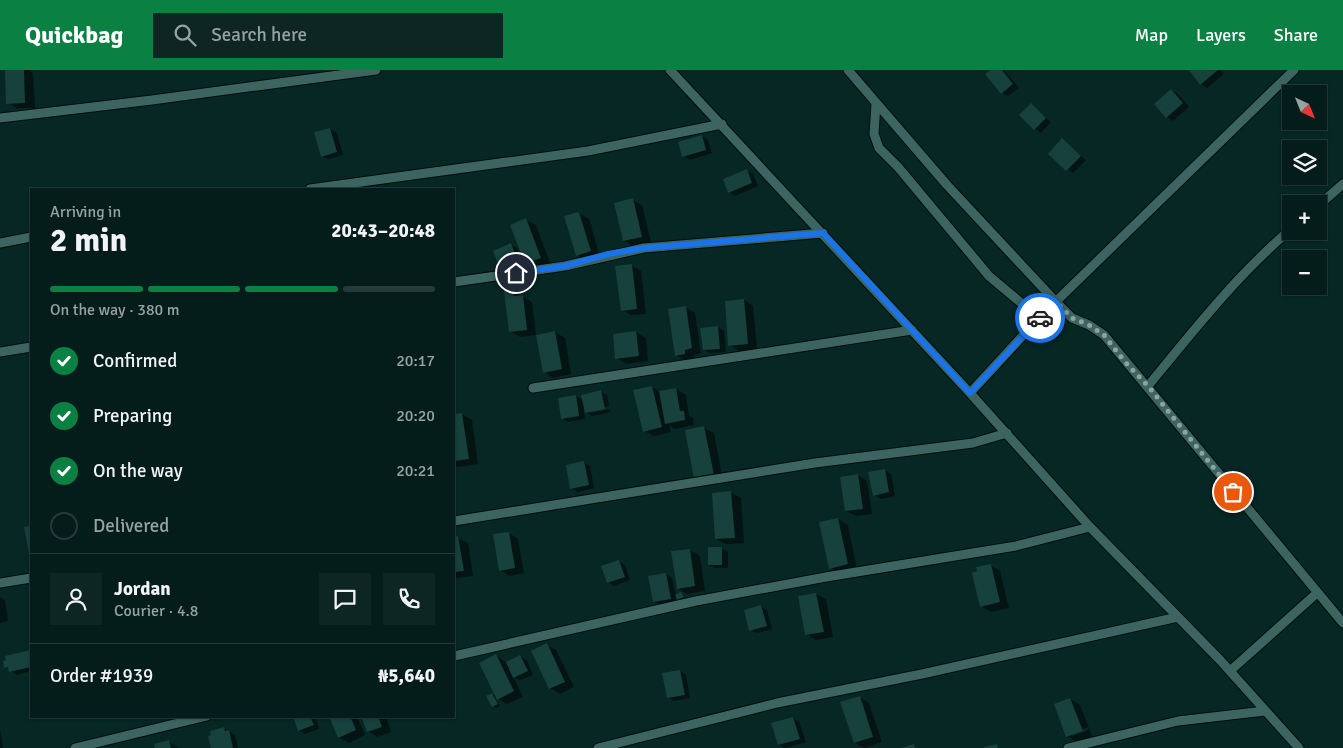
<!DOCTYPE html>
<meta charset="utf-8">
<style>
:root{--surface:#041d1b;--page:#0d2624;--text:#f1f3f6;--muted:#97a2a3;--line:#253b3a;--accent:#0b8043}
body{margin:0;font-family:Signika,sans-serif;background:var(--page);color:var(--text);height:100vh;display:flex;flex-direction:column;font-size:19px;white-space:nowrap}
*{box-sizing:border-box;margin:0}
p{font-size:16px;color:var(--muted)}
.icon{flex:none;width:28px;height:28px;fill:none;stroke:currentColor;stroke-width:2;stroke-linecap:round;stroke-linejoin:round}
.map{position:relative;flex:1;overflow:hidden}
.details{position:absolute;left:30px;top:118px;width:425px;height:530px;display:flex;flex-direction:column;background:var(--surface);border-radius:0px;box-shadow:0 1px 4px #0004,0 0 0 1px var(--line)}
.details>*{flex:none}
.needle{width:32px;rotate:137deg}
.tools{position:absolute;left:1282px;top:15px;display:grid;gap:10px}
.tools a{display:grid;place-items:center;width:45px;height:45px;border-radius:0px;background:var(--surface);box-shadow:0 1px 4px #0004,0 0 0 1px var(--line);font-size:25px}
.pin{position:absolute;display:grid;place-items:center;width:42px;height:42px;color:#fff;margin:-21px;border:2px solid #fff;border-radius:50%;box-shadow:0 1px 5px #0007}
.courier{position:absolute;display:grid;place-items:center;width:50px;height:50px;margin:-25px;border:4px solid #1a73e8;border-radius:50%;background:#fff;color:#222;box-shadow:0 1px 6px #0007}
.headline em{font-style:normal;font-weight:700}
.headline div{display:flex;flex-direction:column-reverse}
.headline{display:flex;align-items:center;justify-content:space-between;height:85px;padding:0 20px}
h1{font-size:32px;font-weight:700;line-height:38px}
.bar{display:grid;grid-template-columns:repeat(4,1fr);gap:8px 5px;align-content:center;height:60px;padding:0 20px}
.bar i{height:6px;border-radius:4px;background:var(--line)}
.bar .selected{background:var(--accent)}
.bar p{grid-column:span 4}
.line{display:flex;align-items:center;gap:12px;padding:0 20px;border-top:1px solid var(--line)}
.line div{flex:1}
.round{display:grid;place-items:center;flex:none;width:52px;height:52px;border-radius:0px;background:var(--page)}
ol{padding:0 20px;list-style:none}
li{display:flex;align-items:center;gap:15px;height:55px}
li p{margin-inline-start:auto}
li .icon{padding:5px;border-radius:50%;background:var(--accent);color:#fff;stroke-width:4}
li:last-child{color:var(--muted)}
li i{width:28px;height:28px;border:2px solid var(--line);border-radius:50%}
header{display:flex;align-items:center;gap:30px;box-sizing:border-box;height:70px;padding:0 25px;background:var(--accent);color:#fff}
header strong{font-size:24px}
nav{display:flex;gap:28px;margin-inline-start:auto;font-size:18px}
.search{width:350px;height:45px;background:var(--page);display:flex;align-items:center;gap:12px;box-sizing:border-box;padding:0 18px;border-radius:0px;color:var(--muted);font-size:19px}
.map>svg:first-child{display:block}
.shadow{fill:#0007;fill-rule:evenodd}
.building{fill:#16413d}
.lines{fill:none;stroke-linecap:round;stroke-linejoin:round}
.minor-casing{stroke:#000e0d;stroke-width:11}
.minor{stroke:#3c6561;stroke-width:9}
.done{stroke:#8ba4a1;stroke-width:5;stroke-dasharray:0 9}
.route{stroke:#1a73e8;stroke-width:6}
</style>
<header>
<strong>Quickbag</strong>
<div class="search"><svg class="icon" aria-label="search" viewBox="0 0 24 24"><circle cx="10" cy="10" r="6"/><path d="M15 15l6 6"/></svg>Search here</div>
<nav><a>Map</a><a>Layers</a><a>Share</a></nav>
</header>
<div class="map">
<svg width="1343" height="678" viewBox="0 0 1343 678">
<rect width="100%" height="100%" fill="#062724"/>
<path class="shadow" d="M6,0H29L33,3L35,38H17L7,33Z
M992,0H1004L1019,18L1008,26L1002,23Z
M1191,0H1220L1224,4L1207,18L1201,14Z
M1172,20L1178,24L1189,37L1173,51L1167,47Z
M1031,35L1051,52L1041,63L1035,59Z
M330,59L337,63L343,85L328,89L322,86L316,63Z
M702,66L708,70L712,83L690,90L683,86Z
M1062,70L1086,90L1073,103L1050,84Z
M747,101L753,104L758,116L735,126L729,122Z
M632,130L642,135L651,172L634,176L624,171Z
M579,143L589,149L600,187L587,191L577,185Z
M526,150L536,155L550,193L536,199L526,193Z
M511,175L517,178L523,192L506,199L500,195Z
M631,195L641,201L646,244L631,245L622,240Z
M513,221L532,232L536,265L520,267L510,261Z
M744,230L753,236L757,279L739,281L730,275Z
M685,237L695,243L701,283L694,285V289L686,291L676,285Z
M718,257L724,261L726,282L710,283L704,280Z
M555,262L565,268L571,304L553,308L544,302Z
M636,262L646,268L648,291L626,294L617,288Z
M652,317L660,322L676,319L686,325L689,346L693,348L694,355L675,359L669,355L671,362L654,366L644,361Z
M601,322L607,325L609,336L590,341V343L610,339L611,342L592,346L584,341L585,349L568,352L562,348L576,326L584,331Z
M462,344L472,350L478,394L458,397L454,395V345Z
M704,358L714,363L723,411L705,414Z
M584,393L590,396L594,418L578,422L571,418Z
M884,400L891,404L895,426L881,429L874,425Z
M858,405L867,411L872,444L856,446L846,441Z
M731,423L741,428L744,473L726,474L716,469Z
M838,449L848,455L857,500L839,503L830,498Z
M509,463L518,469L524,503L510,506L500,500Z
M454,468H458L468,473L473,506L457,508L454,506Z
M721,478L728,482V498H716L709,495Z
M690,480L700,486L705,521L687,524L678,518Z
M619,491L625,495L630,510L614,516L608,512Z
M990,495L1000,501L1009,538L991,542L981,536Z
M666,504L672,508L676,526L681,523L686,529L681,531L676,528L677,532L660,535L654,532Z
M816,524L826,529L833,567L816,570L806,564Z
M0,527L5,530L8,551L0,553Z
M761,537L767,540L772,559L757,563L750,560Z
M547,575L556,580L574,617L560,624L550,618Z
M30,581L31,601L17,605L6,597Z
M496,585L507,593L520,586L527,590L533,605L520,610L513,606L523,627L507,634L496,628L500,636L496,638L493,636L492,624L497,627Z
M680,601L686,605L690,628L674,631L668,627Z
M860,627L869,633L882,672L865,678L855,673Z
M1070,629L1080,635L1092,666L1077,672L1067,666ZM1088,657L1089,660L1072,666V663Z
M162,646L169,647L191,646L172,652Z
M294,646H315L319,659L305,664L299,660Z
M330,646H357L365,665L349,673L339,667Z
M363,646H386L391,662L377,667L368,661Z
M793,648L799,652L806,672L785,678L779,675Z
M224,658L235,665L238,678H212Z
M0,659L3,678H0Z
M169,672L179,678H156Z"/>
<path class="building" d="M5,0H24L25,33L6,34Z
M990,0H1002L1013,14L1001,24L985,4Z
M1189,0H1218L1200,15Z
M1171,19L1183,33L1166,48L1154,34Z
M1031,33L1046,48L1034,60L1019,45Z
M330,58L337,82L321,87L314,62Z
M702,65L706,80L682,87L678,72Z
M1062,68L1081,86L1066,101L1048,84Z
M747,99L752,113L728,123L723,109Z
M633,128L642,167L623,171L614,133Z
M579,142L591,181L576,186L564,146Z
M526,148L541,188L525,194L510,155Z
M511,173L517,189L499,196L493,181Z
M632,194L637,239L621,241L615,196Z
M513,220L514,226L523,225L527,260L509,262L504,221Z
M744,229L748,274L728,276L725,231Z
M686,236L692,278L685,280V284L675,286L668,239Z
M718,256L720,279L703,280L700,258Z
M555,261L562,299L543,303L536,265Z
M636,261L639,286L615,289L613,264Z
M652,316L662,357L643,362L633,320Z
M676,318L680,341H684L685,350L665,354L659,321Z
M601,320L605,339L585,343L581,325Z
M576,325L579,346L561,349L558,328Z
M462,343L469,389L454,391V344Z
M704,356L714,405L694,409L685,360Z
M584,391L589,415L570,419L566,395Z
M885,399L889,422L873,426L868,402Z
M858,404L863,439L845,441L840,407Z
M731,421L735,468L715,469L712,423Z
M838,448L848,494L829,499L819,452Z
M31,456V489H30L24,457Z
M509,462L515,498L499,501L493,464Z
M458,466L464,501L454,502V467Z
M708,477H722V495H708Z
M690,479L695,516L677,519L671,481Z
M619,490L625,507L607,513L601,496Z
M991,494L1000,532L980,537L972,503L977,501L976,497Z
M666,503L671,529L653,532L648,506Z
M681,522L684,527L677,530L675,525Z
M816,523L824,562L805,565L798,526Z
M761,535L767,556L749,561L744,540Z
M547,573L565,612L549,619L531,581Z
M30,580L31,597L9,602L8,597L4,598L3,591L6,590L5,586Z
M496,584L514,621L497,630L479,593Z
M520,585L528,601L513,608L506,592Z
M680,600L685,625L667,628L662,603Z
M492,623L498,634L492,637L486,626Z
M860,626L873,667L854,673L840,632Z
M1070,628L1083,661L1066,667L1054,634Z
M293,646H310L314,655L298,661Z
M329,646H350L356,660L338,668Z
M361,646H378L382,657L367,662Z
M793,647L800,669L778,675L771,653Z
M224,657L225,661L229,660L233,678H211L208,666L211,665L210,661Z
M169,670L171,678H155L154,674Z
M914,674L915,678H901Z
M997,674L998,678H984V677Z"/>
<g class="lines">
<defs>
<path id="minor" d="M670,0L970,323
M848,0L947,115L1057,233L1072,248L1089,255L1104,265L1343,553
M1294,0L1039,248L970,323L1090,457L1220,590L1299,678
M876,33L874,64L879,78L898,97L989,206L1039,248
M0,48L152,30L376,0
M310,119L588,81L722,54
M1319,135L1343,114
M0,173L31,167
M454,212L565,196L644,178L823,163
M0,282L31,277
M1148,316C1193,261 1237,205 1291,159
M533,318L912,260
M454,451L815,393L973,373L1007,363
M0,513L31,508
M454,586L696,531L826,507L1016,476L1090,457
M1230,601L1317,523
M75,678L207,646
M598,678L777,633L922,604L1178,547
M1068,678L1178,651L1265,641"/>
</defs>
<use href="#minor" class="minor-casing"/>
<use href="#minor" class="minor"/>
</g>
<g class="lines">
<path class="done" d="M1040,248L1057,233L1072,248L1089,255L1104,265L1125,292L1148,316L1233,422"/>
<path class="route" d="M516,203L565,196L608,184L644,178L823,163L970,323L1040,248"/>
</g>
</svg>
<div class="tools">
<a><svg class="needle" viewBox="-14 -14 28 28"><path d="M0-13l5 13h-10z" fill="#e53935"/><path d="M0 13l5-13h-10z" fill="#97a2a3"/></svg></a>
<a><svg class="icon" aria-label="layers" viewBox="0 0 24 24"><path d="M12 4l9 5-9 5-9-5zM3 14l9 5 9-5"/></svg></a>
<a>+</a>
<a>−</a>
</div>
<div class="pin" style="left:1233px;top:422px;background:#ea580c"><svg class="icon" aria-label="bag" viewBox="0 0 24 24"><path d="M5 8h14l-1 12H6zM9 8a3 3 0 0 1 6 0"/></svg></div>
<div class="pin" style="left:516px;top:203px;background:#1f2937"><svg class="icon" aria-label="home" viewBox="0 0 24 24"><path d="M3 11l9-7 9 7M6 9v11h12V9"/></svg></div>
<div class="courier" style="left:1040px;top:248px"><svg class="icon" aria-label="car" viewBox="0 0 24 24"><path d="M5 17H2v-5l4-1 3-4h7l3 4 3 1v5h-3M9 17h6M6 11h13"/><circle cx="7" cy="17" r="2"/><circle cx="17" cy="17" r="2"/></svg></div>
<section class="details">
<div class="headline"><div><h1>2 min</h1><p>Arriving in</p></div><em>20:43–20:48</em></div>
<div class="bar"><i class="selected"></i><i class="selected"></i><i class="selected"></i><i></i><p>On the way · 380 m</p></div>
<ol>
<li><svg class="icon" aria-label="check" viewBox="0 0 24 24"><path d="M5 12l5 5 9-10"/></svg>Confirmed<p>20:17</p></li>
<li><svg class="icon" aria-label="check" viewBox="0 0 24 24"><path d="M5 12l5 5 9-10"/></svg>Preparing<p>20:20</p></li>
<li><svg class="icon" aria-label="check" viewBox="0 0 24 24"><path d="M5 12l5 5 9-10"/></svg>On the way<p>20:21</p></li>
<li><i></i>Delivered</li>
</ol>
<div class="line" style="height:90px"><a class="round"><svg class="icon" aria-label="person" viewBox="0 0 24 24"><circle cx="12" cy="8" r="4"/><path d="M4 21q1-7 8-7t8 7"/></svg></a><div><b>Jordan</b><p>Courier · 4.8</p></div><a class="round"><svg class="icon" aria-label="chat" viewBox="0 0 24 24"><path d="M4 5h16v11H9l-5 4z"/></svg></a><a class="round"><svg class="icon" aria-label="phone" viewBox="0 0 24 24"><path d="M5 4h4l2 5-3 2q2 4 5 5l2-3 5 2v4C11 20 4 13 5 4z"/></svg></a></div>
<div class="line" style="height:65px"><div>Order #1939</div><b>₦5,640</b></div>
</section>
</div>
